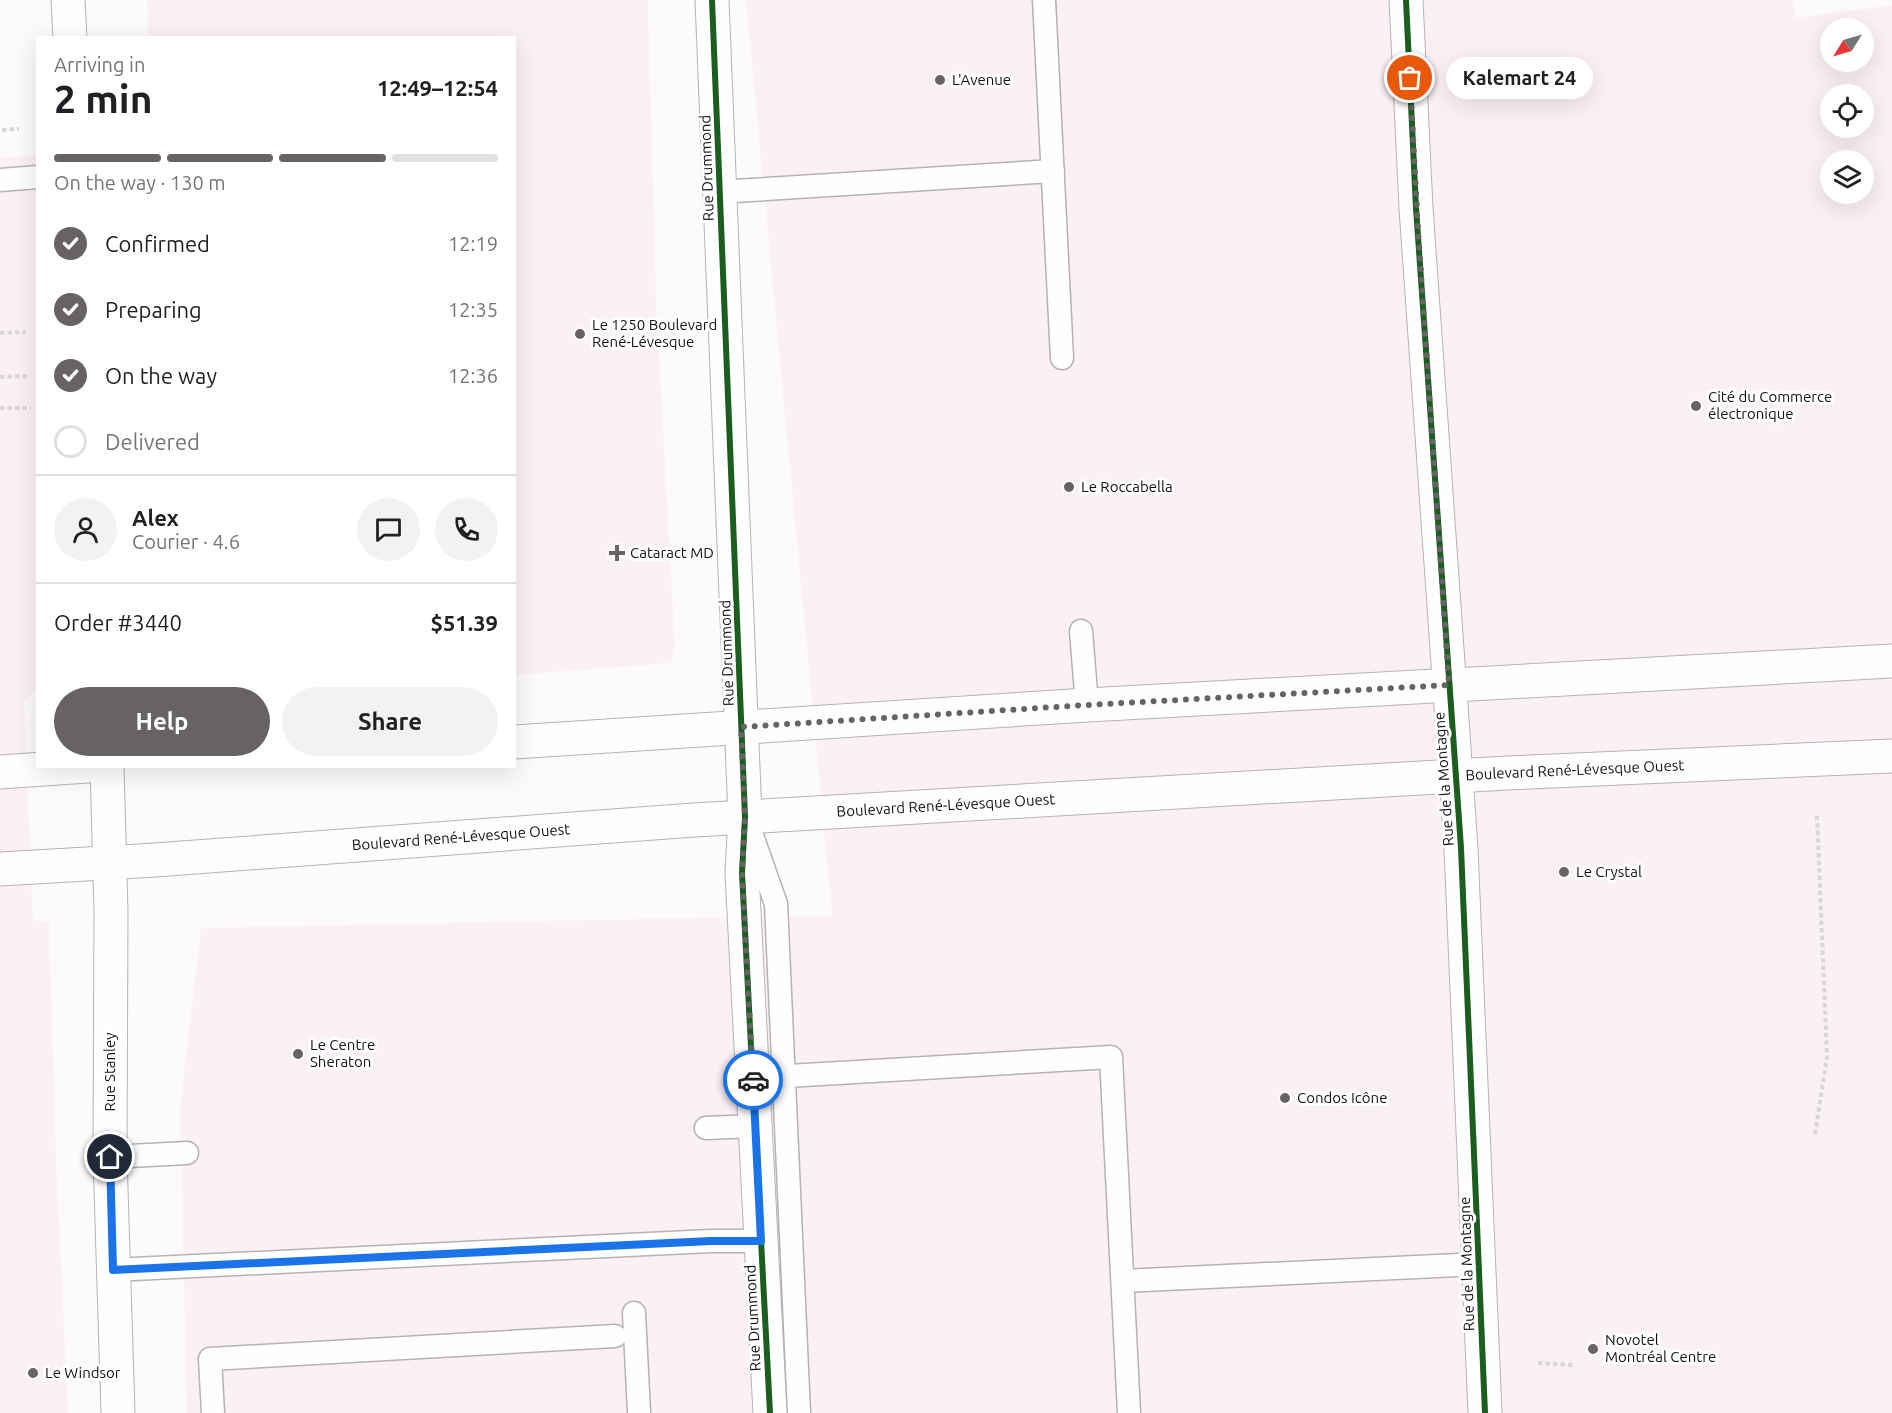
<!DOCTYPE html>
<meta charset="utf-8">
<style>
:root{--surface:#fff;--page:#f2f2f2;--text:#202124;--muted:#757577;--line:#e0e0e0;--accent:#666265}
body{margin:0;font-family:Ubuntu,sans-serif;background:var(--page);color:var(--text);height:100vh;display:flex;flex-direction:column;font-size:22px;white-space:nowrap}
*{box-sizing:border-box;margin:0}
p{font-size:20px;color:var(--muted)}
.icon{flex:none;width:33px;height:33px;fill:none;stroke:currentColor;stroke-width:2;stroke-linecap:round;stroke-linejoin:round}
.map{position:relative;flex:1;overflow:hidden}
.details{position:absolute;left:36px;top:36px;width:480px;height:732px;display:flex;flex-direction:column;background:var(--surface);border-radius:0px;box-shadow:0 6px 24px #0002}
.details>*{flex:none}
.needle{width:39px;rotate:233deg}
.tools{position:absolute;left:1820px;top:18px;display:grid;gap:12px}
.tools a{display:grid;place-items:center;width:54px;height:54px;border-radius:50%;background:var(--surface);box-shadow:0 6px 24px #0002;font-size:30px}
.pin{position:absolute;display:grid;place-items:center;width:51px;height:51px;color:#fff;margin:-26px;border:3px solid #fff;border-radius:50%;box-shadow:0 2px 6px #0007}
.courier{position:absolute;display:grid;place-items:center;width:60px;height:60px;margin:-30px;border:4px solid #1a73e8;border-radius:50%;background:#fff;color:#222;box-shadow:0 2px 8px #0007}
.bubble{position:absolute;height:42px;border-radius:21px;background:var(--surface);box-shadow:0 6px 24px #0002;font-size:20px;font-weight:600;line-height:42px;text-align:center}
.summary em{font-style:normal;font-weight:600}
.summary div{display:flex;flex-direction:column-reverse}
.summary{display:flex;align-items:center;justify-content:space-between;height:102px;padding:0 18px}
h1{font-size:39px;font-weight:600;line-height:45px}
.bar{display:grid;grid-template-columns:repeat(4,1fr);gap:9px 6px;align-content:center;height:72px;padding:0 18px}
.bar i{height:8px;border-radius:4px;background:var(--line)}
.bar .on{background:var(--accent)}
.bar p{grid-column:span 4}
.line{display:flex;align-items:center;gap:15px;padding:0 18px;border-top:2px solid var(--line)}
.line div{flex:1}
.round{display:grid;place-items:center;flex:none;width:63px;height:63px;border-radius:32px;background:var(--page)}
ol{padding:0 18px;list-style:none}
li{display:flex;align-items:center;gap:18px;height:66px}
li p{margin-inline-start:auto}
li .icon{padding:6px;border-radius:50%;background:var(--accent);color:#fff;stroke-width:4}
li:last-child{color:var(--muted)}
li i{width:33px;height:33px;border:3px solid var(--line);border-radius:50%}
.button{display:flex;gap:12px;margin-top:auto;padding:12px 18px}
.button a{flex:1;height:69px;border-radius:36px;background:var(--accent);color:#fff;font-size:24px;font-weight:600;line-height:69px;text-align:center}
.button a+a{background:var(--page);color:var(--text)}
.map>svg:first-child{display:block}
.built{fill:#fcf0f7;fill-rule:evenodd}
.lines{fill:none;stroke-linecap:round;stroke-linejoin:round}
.lane-casing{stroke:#b6b1b4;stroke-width:25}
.street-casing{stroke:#b6b1b4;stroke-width:35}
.secondary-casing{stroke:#b6b1b4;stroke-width:35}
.path{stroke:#d7d7d7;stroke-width:4;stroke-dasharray:4.5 3;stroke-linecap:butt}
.lane{stroke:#fffefe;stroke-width:22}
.street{stroke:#fffefe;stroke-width:33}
.secondary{stroke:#fffefe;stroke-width:33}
.cycleway-casing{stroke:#fff;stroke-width:10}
.cycleway{stroke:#1b5e20;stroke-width:6}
.done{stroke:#666265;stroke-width:6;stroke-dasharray:0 10.8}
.route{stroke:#1a73e8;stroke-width:8}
.poi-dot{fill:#666265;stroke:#fff;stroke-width:2}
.labels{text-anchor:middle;stroke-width:6;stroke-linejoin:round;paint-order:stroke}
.poi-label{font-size:15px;fill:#161014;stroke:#fff;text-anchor:start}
.street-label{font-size:15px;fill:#161014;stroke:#fff}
</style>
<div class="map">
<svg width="1892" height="1413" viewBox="0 0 1892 1413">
<rect width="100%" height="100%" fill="#fcfafb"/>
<path class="built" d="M147,0H648L656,300L675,647L671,663L515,675L514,38L148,37Z
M746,0H1793L1796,18L1892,5V1413H187L180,1108L201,928L832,915ZM1830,28H1863V62H1830ZM1830,94H1863V128H1830ZM1830,160H1863V194H1830Z
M37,155L38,688L24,701L33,920L49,922L56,1158L68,1413H0V158Z"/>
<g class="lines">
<defs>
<path id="lane" d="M1044,0L1062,358
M0,180L38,177
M719,192L1053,171
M1081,631L1087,705
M749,827L776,904L799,1413
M752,1078L1111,1057L1129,1413
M706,1128L755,1126
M110,1157L187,1153
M113,1270L711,1241H761
M1123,1281L1479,1264
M634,1313L639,1413
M213,1413L210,1359L615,1336"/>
<path id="street" d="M68,0L70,38
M712,0L745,817L742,873L770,1413
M107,766L111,911L110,1157L118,1413"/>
<g id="secondary">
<path d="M1406,0L1416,208L1461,848L1485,1413"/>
<path d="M514,742L1087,705L1892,661"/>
<path d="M0,772L87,766"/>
<path id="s1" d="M0,869L155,860L694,820L1507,773L1892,756"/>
</g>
</defs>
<use href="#lane" class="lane-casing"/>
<use href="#street" class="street-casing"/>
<use href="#secondary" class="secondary-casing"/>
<path class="path" d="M2,130L19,129
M0,333L26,332
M0,377L29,376
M0,408H31
M1815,1134L1827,1057L1817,815
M1538,1363L1574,1365"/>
<use href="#lane" class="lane"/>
<use href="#street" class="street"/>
<use href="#secondary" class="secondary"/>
<defs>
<path id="cycleway" d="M712,0L745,817L742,873L770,1413
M1406,0L1416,208L1461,848L1485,1413"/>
</defs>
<use href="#cycleway" class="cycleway-casing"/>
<use href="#cycleway" class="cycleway"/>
</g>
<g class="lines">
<path class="done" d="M753,1080L742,873L745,817L741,727L1087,705L1449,685L1418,229L1410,78"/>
<path class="route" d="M110,1157L113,1270L711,1241H761L753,1080"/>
</g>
<g class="poi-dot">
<circle cx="940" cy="80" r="6"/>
<circle cx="580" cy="334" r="6"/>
<circle cx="1696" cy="406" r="6"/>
<circle cx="1069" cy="487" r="6"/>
<path d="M614 544h6v6h6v6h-6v6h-6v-6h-6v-6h6z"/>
<circle cx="1564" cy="872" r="6"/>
<circle cx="298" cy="1054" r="6"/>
<circle cx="1285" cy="1098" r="6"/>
<circle cx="1593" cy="1349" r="6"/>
<circle cx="33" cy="1373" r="6"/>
</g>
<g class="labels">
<g class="poi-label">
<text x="952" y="85">L'Avenue</text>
<text x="592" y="330">Le 1250 Boulevard<tspan x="592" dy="17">René-Lévesque</tspan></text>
<text x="1708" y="402">Cité du Commerce<tspan x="1708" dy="17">électronique</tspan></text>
<text x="1081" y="492">Le Roccabella</text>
<text x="630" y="558">Cataract MD</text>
<text x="1576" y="877">Le Crystal</text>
<text x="310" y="1050">Le Centre<tspan x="310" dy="17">Sheraton</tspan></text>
<text x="1297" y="1103">Condos Icône</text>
<text x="1605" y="1345">Novotel<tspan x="1605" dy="17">Montréal Centre</tspan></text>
<text x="45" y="1378">Le Windsor</text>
</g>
<g class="street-label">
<text transform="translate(707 168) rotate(-92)" y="5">Rue Drummond</text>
<text transform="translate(727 653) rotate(-92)" y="5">Rue Drummond</text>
<text dy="5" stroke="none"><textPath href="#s1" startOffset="1578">Boulevard René-Lévesque Ouest</textPath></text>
<text transform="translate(1444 779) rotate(-94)" y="5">Rue de la Montagne</text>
<text dy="5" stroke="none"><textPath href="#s1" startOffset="948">Boulevard René-Lévesque Ouest</textPath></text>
<text dy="5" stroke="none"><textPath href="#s1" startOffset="462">Boulevard René-Lévesque Ouest</textPath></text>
<text transform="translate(110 1072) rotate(-90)" y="5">Rue Stanley</text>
<text transform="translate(1467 1264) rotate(-92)" y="5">Rue de la Montagne</text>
<text transform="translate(753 1318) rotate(-93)" y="5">Rue Drummond</text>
</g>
</g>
</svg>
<div class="tools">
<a><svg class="needle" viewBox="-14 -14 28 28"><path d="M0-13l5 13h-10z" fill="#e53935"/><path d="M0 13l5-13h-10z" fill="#757577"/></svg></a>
<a><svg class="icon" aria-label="locate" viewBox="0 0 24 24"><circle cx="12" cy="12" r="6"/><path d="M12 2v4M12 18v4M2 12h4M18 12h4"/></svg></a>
<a><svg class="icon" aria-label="layers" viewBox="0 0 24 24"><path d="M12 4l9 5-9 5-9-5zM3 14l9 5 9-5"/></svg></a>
</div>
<div class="pin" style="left:1410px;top:78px;background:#ea580c"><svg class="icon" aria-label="bag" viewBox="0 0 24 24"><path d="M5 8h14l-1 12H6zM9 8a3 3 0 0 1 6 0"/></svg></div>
<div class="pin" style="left:110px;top:1157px;background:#1f2937"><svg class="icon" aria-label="home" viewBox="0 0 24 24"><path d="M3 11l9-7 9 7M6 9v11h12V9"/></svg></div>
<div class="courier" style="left:753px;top:1080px"><svg class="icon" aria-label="car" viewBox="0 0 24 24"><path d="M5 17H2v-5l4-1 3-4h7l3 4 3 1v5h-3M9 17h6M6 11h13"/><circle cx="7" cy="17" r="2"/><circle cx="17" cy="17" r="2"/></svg></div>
<div class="bubble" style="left:1446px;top:57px;width:147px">Kalemart 24</div>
<section class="details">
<div class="summary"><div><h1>2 min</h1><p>Arriving in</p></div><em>12:49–12:54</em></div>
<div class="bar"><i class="on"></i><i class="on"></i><i class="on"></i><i></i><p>On the way · 130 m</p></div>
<ol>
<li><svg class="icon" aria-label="check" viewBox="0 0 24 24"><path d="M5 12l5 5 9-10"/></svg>Confirmed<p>12:19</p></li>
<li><svg class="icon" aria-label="check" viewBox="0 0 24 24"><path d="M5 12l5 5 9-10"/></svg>Preparing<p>12:35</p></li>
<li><svg class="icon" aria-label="check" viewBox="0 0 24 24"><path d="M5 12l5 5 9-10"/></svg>On the way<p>12:36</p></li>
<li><i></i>Delivered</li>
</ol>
<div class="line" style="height:108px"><a class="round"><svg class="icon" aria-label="person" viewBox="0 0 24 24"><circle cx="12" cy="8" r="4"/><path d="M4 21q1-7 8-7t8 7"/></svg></a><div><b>Alex</b><p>Courier · 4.6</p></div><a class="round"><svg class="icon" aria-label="chat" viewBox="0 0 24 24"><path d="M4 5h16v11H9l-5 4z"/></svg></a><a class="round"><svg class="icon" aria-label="phone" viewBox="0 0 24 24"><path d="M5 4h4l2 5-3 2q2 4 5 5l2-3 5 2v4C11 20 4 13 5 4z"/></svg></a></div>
<div class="line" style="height:78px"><div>Order #3440</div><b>$51.39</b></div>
<div class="button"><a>Help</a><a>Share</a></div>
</section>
</div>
